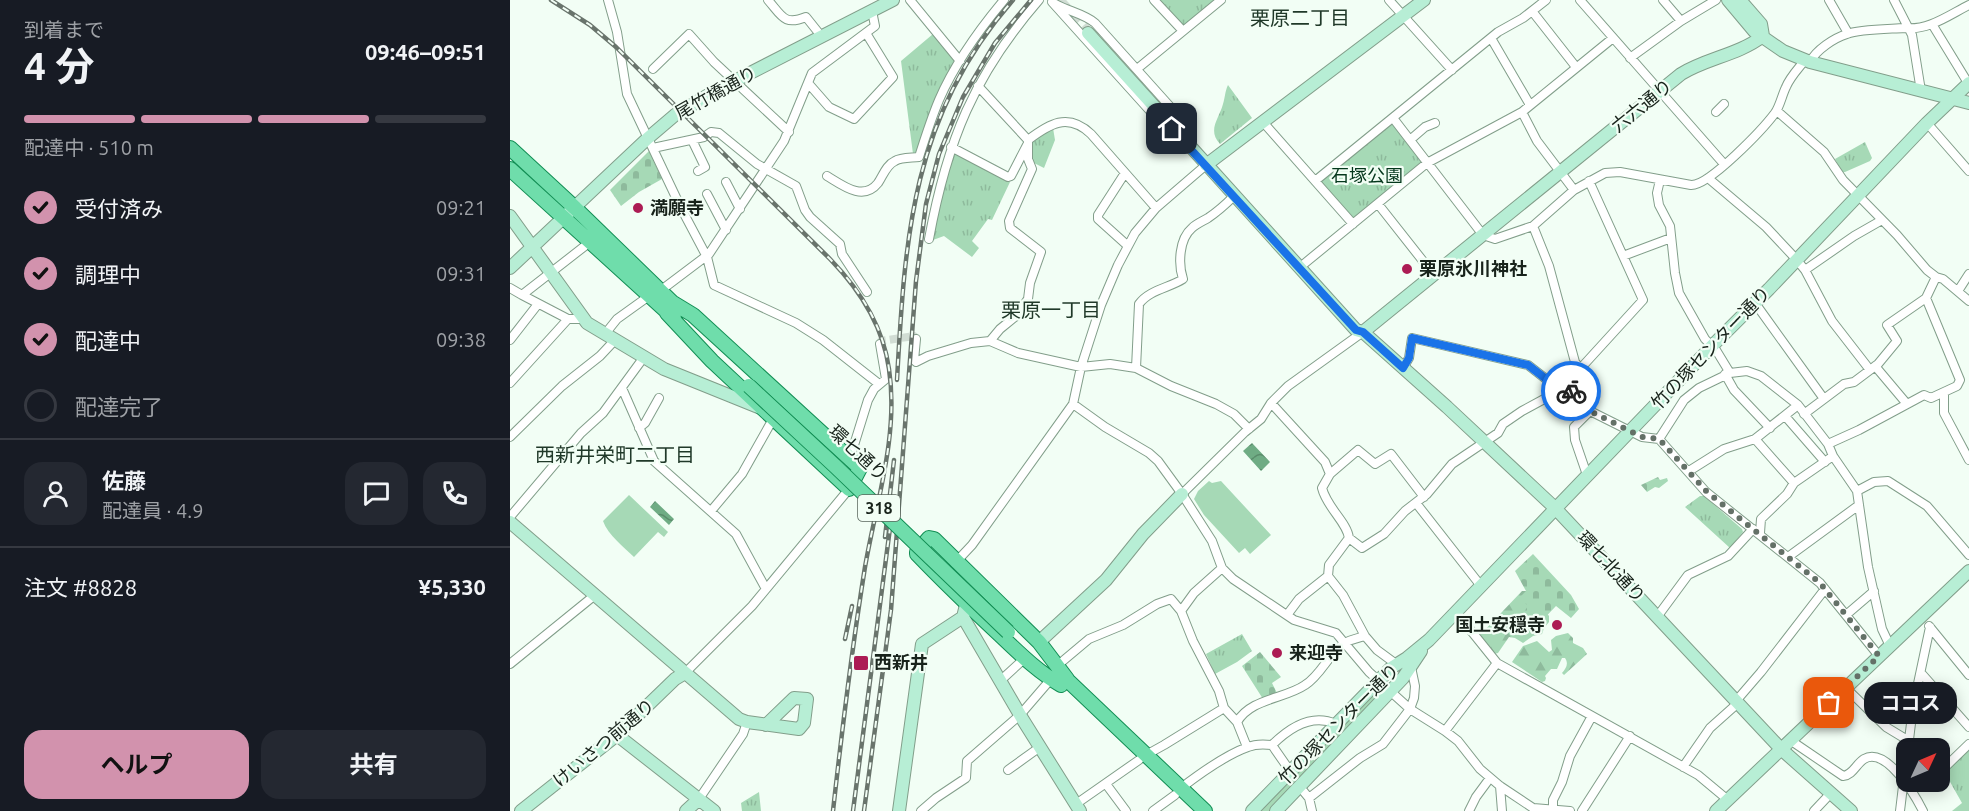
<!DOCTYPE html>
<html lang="ja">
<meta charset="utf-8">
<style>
:root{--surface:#171b24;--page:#242831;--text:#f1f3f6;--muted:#9ea1a6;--line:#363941;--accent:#d292ad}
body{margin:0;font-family:Ubuntu,"Noto Sans JP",sans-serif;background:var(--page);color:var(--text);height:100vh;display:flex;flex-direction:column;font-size:22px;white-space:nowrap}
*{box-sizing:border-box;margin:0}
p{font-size:20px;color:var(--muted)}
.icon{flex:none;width:33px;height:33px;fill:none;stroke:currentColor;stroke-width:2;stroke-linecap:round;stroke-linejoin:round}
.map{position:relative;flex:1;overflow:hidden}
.details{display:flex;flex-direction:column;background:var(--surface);width:510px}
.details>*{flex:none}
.needle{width:39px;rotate:46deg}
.buttons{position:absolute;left:1386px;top:738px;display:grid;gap:12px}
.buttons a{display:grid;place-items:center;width:54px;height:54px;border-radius:12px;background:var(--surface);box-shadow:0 3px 15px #0003;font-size:30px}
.pin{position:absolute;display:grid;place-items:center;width:51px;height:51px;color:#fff;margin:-26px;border-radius:12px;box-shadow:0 3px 9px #0006}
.courier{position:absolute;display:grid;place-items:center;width:60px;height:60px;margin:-30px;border:4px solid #1a73e8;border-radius:50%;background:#fff;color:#222;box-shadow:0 2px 8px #0007}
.bubble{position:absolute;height:42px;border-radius:18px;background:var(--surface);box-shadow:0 3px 15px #0003;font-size:20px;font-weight:700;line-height:42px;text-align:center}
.head em{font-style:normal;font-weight:700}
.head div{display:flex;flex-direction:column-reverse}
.head{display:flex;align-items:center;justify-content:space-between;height:102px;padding:0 24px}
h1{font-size:39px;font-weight:700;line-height:45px}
.bar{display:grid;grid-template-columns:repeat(4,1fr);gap:9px 6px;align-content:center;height:72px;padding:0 24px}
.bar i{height:8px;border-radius:4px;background:var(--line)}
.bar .active{background:var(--accent)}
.bar p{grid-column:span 4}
.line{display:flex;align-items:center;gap:15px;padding:0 24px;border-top:2px solid var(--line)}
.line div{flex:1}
.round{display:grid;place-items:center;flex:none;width:63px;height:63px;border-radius:18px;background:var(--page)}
ol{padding:0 24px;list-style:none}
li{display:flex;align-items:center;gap:18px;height:66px}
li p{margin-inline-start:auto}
li .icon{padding:6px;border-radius:50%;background:var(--accent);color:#111;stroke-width:4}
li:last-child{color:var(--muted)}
li i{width:33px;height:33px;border:3px solid var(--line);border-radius:50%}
.action{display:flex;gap:12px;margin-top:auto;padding:12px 24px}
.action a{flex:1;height:69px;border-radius:18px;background:var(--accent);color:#111;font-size:24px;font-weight:700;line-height:69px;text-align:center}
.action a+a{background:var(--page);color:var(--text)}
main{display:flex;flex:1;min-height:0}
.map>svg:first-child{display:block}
.green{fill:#a6d9b6}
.forest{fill:url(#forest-firs)}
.cemetery{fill:url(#cemetery-stones)}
.park{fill:url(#park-tufts)}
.water{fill:url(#water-waves)}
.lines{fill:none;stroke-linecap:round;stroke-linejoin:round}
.street-tunnel{stroke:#d1ddd4;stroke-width:8;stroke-dasharray:8 4;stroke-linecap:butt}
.secondary-tunnel{stroke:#d1ddd4;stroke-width:12;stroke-dasharray:12 6;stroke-linecap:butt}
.street-casing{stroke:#829e8a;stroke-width:10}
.secondary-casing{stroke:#829e8a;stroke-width:14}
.primary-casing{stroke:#128e54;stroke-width:16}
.street{stroke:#fff;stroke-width:8}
.secondary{stroke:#b7eed5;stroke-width:12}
.primary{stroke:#6fddab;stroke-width:14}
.rail-casing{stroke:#69746c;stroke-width:4.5}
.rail{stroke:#f2fef5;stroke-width:2;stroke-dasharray:7;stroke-linecap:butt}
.primary-bridge-casing{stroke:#128e54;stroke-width:16;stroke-linecap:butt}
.primary-bridge{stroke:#6fddab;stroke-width:14}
.done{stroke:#647067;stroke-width:6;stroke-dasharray:0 10.8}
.route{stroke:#1a73e8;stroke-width:8}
.poi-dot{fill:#ac1c54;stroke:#f2fef5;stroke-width:2}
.labels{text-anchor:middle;stroke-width:4.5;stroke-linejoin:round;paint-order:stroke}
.shield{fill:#f2fef5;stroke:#59655c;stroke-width:1.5}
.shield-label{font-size:16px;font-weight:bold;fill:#18231b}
.street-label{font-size:18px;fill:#18231b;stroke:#f2fef5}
.park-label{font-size:18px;fill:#04371c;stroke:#f2fef5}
.poi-label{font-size:18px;font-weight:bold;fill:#18231b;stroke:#f2fef5;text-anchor:start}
.neighbourhood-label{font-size:20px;fill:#203929;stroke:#f2fef5}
</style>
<main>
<section class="details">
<div class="head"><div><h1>4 分</h1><p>到着まで</p></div><em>09:46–09:51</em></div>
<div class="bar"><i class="active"></i><i class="active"></i><i class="active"></i><i></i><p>配達中 · 510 m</p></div>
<ol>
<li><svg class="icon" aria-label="check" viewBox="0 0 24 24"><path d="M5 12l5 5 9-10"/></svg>受付済み<p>09:21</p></li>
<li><svg class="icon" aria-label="check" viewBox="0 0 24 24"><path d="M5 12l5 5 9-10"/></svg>調理中<p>09:31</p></li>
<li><svg class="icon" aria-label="check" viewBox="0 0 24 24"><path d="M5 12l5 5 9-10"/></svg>配達中<p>09:38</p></li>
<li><i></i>配達完了</li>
</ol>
<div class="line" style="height:108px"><a class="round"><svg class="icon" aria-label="person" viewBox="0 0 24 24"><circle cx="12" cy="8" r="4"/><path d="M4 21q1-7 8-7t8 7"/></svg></a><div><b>佐藤</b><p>配達員 · 4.9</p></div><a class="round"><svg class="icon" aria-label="chat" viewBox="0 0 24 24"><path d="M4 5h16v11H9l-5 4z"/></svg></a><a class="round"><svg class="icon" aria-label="phone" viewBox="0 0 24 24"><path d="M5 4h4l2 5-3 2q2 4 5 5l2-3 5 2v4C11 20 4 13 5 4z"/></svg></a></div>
<div class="line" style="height:78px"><div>注文 #8828</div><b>¥5,330</b></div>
<div class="action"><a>ヘルプ</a><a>共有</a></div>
</section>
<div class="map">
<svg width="1459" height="811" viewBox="0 0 1459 811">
<defs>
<pattern id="forest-firs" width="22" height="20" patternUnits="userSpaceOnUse" patternTransform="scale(1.5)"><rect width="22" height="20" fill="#a6d9b6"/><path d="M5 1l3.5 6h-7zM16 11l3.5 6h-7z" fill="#8eba9c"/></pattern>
<pattern id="cemetery-stones" width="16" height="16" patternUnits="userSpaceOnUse" patternTransform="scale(1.5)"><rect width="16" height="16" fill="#a6d9b6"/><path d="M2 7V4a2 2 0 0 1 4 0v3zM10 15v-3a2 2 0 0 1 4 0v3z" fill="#8eba9c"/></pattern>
<pattern id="park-tufts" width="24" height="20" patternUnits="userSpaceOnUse" patternTransform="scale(1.5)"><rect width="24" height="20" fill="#a6d9b6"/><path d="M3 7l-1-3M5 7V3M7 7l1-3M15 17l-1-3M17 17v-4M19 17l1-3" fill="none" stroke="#8eba9c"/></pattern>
<pattern id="water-waves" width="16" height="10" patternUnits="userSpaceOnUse" patternTransform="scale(1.5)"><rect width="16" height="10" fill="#6fac84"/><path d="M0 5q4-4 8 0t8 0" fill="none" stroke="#5a8c6b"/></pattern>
</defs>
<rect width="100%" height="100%" fill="#f2fef5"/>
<path class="green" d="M699,481L702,483L711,481L761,535L740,554L735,548L729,553L694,515L684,499L688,491Z
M119,495L158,532L154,537L148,532L124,557C114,547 98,535 93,521Z
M865,689L872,692L813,758L805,751Z
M799,758L806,761L762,811H748Z"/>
<path class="forest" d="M1012,591H1019L1039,616V622L1034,628L1032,634L1023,636L1013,643L1005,638L999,637L988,653L984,654L970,638V635Z
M1058,633L1063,638V643L1073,648L1077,654L1054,675L1052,673C1056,668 1059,664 1055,658H1052L1047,669H1041L1035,676L1036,678L1035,681L1032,682L1002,662L1013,646L1027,641L1039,652L1042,650L1041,640L1046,636Z"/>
<path class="cemetery" d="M139,151L152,179L129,192L111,206L100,190Z
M1148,477L1150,480L1157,478L1158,481L1149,488L1145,487L1137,492L1131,485Z
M1023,554L1061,595L1069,609L1061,618L1046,606L1024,629L1010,618L1018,606L1010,597L1016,591L1005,571Z
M750,652L771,677L762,683L767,693L753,699L732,666Z"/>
<path class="park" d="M649,0H705L675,25L672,24Z
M423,34L444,59L445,65L408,151L403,154L391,61Z
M718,85L742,118L710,144C697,130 709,119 713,104C715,98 715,91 718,85Z
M880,124H884L912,162L846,218H842L812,183V180Z
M543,128L545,140L534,168L522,162V142Z
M1355,142L1362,158L1360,161L1335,172H1332L1325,159Z
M446,153L500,182L482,220L478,219L462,241L469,248L462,257L434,236L423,240L421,239L428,204L443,154Z
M1190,496H1194L1232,529L1233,532L1220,548L1175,507Z
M732,634L742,651L727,662L705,674L696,654Z
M1459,749V811H1442L1452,803L1435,773Z
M249,792L251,811H232L231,803Z"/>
<path class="water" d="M742,443L760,462L751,471L733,451Z
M145,501L164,519L159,525L140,507Z"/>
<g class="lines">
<path class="street-tunnel" d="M370,344L371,341L404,336L406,339"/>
<path class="secondary-tunnel" d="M548,0L578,33"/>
<defs>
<path id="street" d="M98,0L107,32L117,94L171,208L197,257L204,285L286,323L313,340L369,384
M258,0C272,16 274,26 296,17L312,37
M400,0L450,61
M644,0L673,31
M879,0L942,70
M1070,0L1214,164
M1153,0L1171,21
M1319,0L1338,33
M1384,0L1402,35L1411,91
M1022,11L1066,67
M1422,24L1458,83
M981,38L1020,105
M1120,58L1171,21L1206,0
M1300,62C1306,50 1324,38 1337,34C1349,29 1381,29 1394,28C1418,31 1439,15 1459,5
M143,69L179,34L204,62L279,132
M627,69L711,0
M298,83L319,107L344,119L383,77L356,33
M468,86L518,140V159L522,169L499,221L500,228L531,252L520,283L518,299L506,316L490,329L480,341
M1267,111L1314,152L1333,180L1387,235L1417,270L1426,277L1433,279L1459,301
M1012,112L1027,141L1064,190
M1206,112L1214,104
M883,118L973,235L985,239L1023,226L1064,190L1095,173L1110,172L1181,185C1199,186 1253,129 1265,113C1270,106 1272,95 1276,87C1280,77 1288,69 1295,60
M753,122L843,224
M1417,123L1459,171
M182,140L195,167L188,171
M518,140C539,124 558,112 581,134L646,208
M669,140L659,132L542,2C556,11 573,13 585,23L673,121L682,140
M900,140L915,127L925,123
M441,147L498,177L501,176L517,145
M143,148L194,137L201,132L209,133L247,164L286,186L295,210L300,217L330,244L332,254L357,292
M615,173L588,215V219L618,246
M317,176C332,185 353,202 368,183C373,176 376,165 385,161C391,157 402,158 409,157C415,138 421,119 429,100C445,63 468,31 494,0
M1198,178L1256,227L1286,259L1295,270L1322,321L1360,370
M1150,180L1147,193L1149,205L1160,226L1165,273L1169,293L1195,339L1206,350L1220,373L1237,371L1251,376L1288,405L1318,444L1323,456L1347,491L1358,567L1372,629L1380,646
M805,181L988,32L1013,18L1036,0
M216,182L230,209
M197,194L216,230
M868,204L924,275
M1023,226L1039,266L1065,362L1070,369
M419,239C437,141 464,75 529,0
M1113,256L1161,238
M789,268L917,163L1012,112L1103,38
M1295,270L1344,236L1372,220
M0,288L12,295
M150,291L199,254L274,141L302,73L365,26L362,11
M1448,291L1459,274
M1245,303L1314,399
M73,319H58L12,295L80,242
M95,334L107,319L139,296
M406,339L404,360L406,362L418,356L461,343L480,341L508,353L571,367L600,364L626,368L661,386L706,404L724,414L739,429
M0,340L28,304
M1365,366L1397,404
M626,368L629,304C639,290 659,288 673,279C668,264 669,239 682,228C686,224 693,221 698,218C707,212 716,204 724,196
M893,368L899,358L902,338L1018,365L1045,386L1059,389L1080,411L1132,437L1149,439L1196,492L1310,583L1369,656
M1215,374L1224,390L1260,428
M0,383L58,319
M112,388L144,461L226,534L256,589
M1059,389L1070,369L1133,300L1079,181
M1434,393V413L1459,460
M761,403L815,462L820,474
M563,404L595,427L639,453L648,461L672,494L702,541L712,568L723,579L784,620L826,633L859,672L900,709L935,731L948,741L970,769L990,786L1023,808L1060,811
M1294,414L1334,384L1344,382L1368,364L1387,341L1377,325L1416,298L1426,277
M1275,416L1315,462
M129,428L135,423L149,398
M0,437L52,386L90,356L105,340
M1149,439L1174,400L1189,388L1220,373
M1245,439L1284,483
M1318,444L1349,430L1414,395L1421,398L1447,386L1450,380L1416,298
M340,458L358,400L364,389L376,379L370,344
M1179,471L1214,449L1245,439L1288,405
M1077,475L1065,440L1064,427L1080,411
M1347,491L1364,482L1378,481L1417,506L1459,555
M672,494L735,432L751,419L761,403L778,386L853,332
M906,503L971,586
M201,511L232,474L263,419
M0,517L71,433L93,413L134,357
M1250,533L1251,519L1277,494L1284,483L1323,456
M839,538C837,522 817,508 812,488L820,474L848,450L865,464L881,454L914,497
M1278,557L1349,505
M445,563L462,545L563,404L571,367L591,305L608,265L625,233L646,208L696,165
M818,576L833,595L855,636L867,650L886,664
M671,611L684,593L712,568
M946,612L987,663L1188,775L1218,800
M777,615L789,599L818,576L819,565L839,538L852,548L874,534L895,511L917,494L942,464L988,433L993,424L1012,411L1036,398L1045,386
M1336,615L1364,591
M1147,617L1178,575L1218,556L1243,529
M1419,626L1459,675
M0,664L85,595
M548,665L579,639L613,625L647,604L661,599L671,611L683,641L709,691L714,708L727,722L737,747
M175,673L242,606L339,489
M1411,673L1459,727
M490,681L515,658
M1336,688L1376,727L1399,741
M1226,701L1251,672L1315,589
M727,722C741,698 775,699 795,685C811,675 818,655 833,644C839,640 848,638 855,636
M935,731L987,663
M1280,740L1333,776C1343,775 1346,764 1354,759C1376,746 1405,795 1413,811
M762,745C779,728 802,713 826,724
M1398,748L1403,707L1420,627
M636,755L654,745L714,708
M1173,767L1200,728L1228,703
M498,770L530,747
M1430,772L1459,744
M596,784L616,811
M990,786L992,811
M790,787L799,798L802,811
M671,788C688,775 718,754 738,747C745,744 754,744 762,745L780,771
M1393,788L1418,782
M799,798L850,758L873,744L900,709L904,698L905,686L901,667
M189,799L233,734L237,722
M566,804L629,760
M1043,809V800L1052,782L1060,756L1082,716
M411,811L426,798L456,778L457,761L510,715L541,679
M643,811L665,795
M959,811L966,797L980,778
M1072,811L1120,736
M1304,811L1321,793
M1390,811L1396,761"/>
<path id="secondary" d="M1218,0L1244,31L1273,51L1300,62L1459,103
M1230,0L1251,24L1253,36
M578,33L846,330L853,332L937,407L1045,508L1271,749L1341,811
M696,165L914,0
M0,216L77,323L154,369L253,409
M0,268L138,138L165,115L205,91L383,0
M853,332L1171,74C1197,58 1228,55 1253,36
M0,522L229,719L237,722L289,729L294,723L297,699L284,698L256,725
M453,617L513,720L570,811
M529,642L596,580L633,534L672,494
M107,735L204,811
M11,811L107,735L165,679L175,673
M176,811L189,799
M389,811L412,644L453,617L456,605
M742,811L881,668L897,658L919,640L1202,346L1259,289L1417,123L1459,83
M766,811L893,678L911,651
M1206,811L1459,571"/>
<path id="primary" d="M0,148L65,208L167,307
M0,169L164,318
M157,313L202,361L339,489L350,468L183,315L160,301
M551,674L695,811
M551,685C528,672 509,653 490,635C461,608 434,582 407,554V552L419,538L424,539L529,642L557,679"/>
</defs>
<use href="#street" class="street-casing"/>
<use href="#secondary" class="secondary-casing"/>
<use href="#primary" class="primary-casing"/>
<use href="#street" class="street"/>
<use href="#secondary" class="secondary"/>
<use href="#primary" class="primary"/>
<defs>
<path id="rail" d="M41,0L80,25L106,47L320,259C350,290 373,325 379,369C389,435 366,503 355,567C342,648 332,730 323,811
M387,380C395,235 402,116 503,0
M375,537L384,460
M335,639L342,606
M343,811L380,528
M354,811L381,610L406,281L416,204L429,154L453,97L485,43L521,0"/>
</defs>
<use href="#rail" class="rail-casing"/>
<use href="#rail" class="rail"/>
<defs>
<path id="primary-bridge" d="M239,386L325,466L498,632"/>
</defs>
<use href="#primary-bridge" class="primary-bridge-casing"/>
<use href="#primary-bridge" class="primary-bridge"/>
</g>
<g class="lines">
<path class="done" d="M1061,391L1080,411L1132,437L1149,439L1197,492L1310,583L1369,656L1319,703"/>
<path class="route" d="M662,129L846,330L853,332L893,368L899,358L902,338L1018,365L1045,386L1059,388L1061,391"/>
</g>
<g class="poi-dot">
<circle cx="128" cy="208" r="6"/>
<circle cx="897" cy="269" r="6"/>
<circle cx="1047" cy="625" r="6"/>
<circle cx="767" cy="653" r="6"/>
<rect x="343" y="655" width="16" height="16" rx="3"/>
</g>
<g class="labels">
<rect class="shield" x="348" y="495" width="42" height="26" rx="4.5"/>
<g class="shield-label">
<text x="369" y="514">318</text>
</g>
<g class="street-label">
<text transform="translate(206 93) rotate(-29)" y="6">尾竹橋通り</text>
<text transform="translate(1132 106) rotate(-39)" y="6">六六通り</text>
<text transform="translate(1201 348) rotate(-46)" y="6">竹の塚センター通り</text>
<text transform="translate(348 453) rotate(43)" y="6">環七通り</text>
<text transform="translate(1101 567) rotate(47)" y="6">環七北通り</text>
<text transform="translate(829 724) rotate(-45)" y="6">竹の塚センター通り</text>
<text transform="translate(94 743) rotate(-40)" y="6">けいさつ前通り</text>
</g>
<g class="park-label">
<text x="857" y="182">石塚公園</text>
</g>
<g class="poi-label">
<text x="140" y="214">満願寺</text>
<text x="909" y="275">栗原氷川神社</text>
<text x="1035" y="631" text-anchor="end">国土安穏寺</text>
<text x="779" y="659">来迎寺</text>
<text x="364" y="669">西新井</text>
</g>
<g class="neighbourhood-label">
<text x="790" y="25">栗原二丁目</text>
<text x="541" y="317">栗原一丁目</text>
<text x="105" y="462">西新井栄町二丁目</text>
</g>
</g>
</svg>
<div class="buttons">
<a><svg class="needle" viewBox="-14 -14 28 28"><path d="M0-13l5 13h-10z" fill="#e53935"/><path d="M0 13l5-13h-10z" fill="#9ea1a6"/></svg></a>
</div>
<div class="pin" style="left:1319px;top:703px;background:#ea580c"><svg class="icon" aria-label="bag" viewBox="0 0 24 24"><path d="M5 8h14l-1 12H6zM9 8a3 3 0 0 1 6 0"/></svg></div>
<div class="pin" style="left:662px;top:129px;background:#1f2937"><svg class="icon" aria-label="home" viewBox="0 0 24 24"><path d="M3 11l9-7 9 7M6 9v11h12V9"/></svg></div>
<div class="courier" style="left:1061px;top:391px"><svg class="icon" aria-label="bike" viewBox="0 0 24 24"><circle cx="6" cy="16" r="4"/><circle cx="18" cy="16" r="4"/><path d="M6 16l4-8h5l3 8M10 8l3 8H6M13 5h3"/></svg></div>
<div class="bubble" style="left:1354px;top:682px;width:93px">ココス</div>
</div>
</main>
